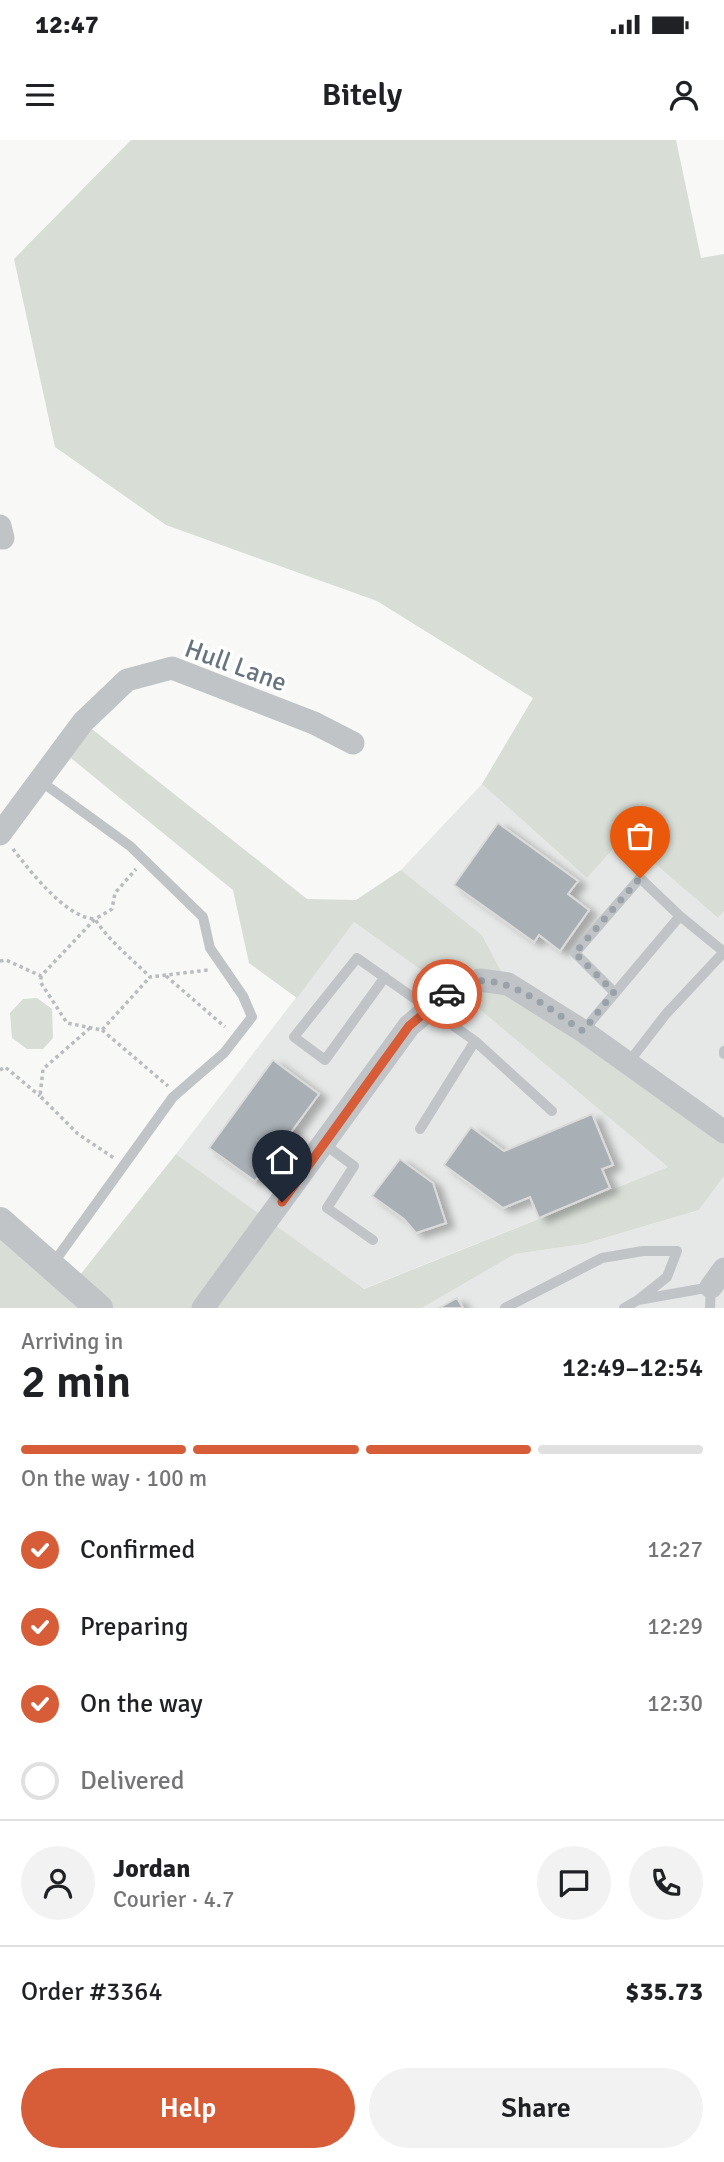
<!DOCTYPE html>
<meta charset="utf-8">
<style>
:root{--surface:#fff;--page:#f2f2f2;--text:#202124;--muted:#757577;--line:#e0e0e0;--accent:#d75d38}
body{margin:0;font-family:Signika,sans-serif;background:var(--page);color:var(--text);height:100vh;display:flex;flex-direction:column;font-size:26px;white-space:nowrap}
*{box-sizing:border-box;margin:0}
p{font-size:23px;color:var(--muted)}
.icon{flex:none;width:38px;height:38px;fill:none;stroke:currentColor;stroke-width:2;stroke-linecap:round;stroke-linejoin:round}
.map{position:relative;height:1168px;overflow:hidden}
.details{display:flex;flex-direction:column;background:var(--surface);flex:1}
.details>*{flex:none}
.pin{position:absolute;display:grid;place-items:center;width:60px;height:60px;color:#fff;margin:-72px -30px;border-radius:50% 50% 50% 0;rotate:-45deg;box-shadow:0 0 7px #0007}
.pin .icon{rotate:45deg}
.courier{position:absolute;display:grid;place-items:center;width:70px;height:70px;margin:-35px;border:5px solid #d75d38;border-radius:50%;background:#fff;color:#222;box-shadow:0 2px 9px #0007}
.headline em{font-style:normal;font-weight:600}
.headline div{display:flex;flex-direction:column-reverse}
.headline{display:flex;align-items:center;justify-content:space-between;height:119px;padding:0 21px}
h1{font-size:46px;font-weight:600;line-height:52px}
.bar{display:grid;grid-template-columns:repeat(4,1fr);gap:10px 7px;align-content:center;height:84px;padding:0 21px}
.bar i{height:9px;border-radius:5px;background:var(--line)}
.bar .selected{background:var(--accent)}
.bar p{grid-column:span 4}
.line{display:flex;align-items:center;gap:18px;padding:0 21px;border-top:2px solid var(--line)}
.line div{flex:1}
.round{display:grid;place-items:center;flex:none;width:74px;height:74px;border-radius:37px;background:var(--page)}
ol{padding:0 21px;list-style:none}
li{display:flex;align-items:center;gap:21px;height:77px}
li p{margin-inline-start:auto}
li .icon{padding:7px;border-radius:50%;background:var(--accent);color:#fff;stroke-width:4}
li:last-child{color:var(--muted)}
li i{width:38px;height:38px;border:4px solid var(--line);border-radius:50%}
.primary-button{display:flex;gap:14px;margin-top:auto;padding:14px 21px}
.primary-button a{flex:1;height:80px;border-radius:42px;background:var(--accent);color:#fff;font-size:28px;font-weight:600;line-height:80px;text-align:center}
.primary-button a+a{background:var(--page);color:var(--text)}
.status{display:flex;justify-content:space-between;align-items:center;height:49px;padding:0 35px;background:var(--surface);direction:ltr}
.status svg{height:19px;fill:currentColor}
header{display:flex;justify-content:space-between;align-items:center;height:91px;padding:0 21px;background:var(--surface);font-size:32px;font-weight:600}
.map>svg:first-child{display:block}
.built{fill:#e6e7e7}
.green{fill:#d8ddd6}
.building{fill:#a8afb5;stroke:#dadad8;stroke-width:2;filter:url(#shadow)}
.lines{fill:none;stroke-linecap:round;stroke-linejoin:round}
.path{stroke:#babdbf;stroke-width:3.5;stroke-dasharray:3.5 3.5;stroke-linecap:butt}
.service{stroke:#c0c4c7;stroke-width:10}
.minor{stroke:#c0c4c7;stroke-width:23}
.tertiary{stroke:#c0c4c7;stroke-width:28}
.done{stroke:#99a2a9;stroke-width:7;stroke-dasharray:0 12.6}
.route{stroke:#d75d38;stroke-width:9}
.labels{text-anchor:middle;stroke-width:7;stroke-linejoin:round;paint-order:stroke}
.street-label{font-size:26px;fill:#66747f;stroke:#fff}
</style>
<div class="status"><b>12:47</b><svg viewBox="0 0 49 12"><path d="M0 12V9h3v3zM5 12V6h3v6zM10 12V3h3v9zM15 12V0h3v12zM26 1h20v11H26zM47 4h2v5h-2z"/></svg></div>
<header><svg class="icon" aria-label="menu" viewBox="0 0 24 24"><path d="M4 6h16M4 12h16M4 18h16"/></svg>Bitely<svg class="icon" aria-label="person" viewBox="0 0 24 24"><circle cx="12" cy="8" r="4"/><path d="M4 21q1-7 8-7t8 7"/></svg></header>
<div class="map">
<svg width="724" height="1168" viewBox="0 0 724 1168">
<defs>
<filter id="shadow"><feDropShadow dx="8" dy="4.5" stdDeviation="3.5" flood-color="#0004"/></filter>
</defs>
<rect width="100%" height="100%" fill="#f8f8f6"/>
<path class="built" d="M482,644L587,738L624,697L718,778L724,771V992L508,844L482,795L401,730Z
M354,782L417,827L454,848L668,1027L363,1149L176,1014Z
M724,1036V1168H422L515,1114L584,1104L699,1070Z"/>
<path class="green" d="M131,0H676L701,118L724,114V771L718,778L624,697L587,738L482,644L533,558L377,461L166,385L55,307L14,119Z
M83,582L307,759L356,760L401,730L482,795L508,844L724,992V1036L699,1070L584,1104L515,1114L422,1168H0V1081L72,1145L176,1014L364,1149L668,1027L454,848L417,827L354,782L297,858L249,823L233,750L61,610Z
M37,858L52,869L53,898L43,909H27L12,898L10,873L23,859Z"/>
<path class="building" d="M498,683L578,741L568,754L589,770L560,811L539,795L534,802L454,745Z
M273,920L319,954L255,1041L209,1008Z
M592,974L613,1025L602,1029L610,1048L539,1078L530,1057L503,1068L444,1025L471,987L504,1011Z
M400,1019L433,1043L446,1083L416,1093L404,1079L372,1056Z
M457,1158L463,1168H439Z"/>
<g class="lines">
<path class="path" d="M13,709C30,731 66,778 95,779C109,801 131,818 150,837L208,830
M0,821L6,820L41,836L95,779L112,769L115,753L136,729
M41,836V843L67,883L102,890L150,837
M166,836L225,887
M90,888L43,929L40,956L78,994L114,1018
M102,890L168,946
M0,930L5,927L40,956"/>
<path class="service" d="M39,640L130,706L203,777L210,808L243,856L252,877L224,913L173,957L52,1125
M385,837L325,920L294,897L357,818L475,901L552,971
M614,852L575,813L640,738L680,776
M583,891L680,776L724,812
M724,911V914
M628,923L666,874L723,813
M420,989L475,901
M324,1004L354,1026L327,1068L373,1100
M505,1168L602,1118L643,1111H677L667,1137L638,1160
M624,1168L638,1160L711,1147L710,1168"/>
<path class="minor" d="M0,386L3,398
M0,694L83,582L127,540L172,528L314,583L353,603
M711,1147L724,1129
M203,1168L409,886L454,848L480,840L508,844L583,891L724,992"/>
<path class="tertiary" d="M0,1081L99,1168"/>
</g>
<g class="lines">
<path class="done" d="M447,854C491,817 545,867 583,891L614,852L575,813L640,738"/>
<path class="route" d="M282,1062L409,886L447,854"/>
</g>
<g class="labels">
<g class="street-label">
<text transform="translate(236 525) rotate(20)" y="9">Hull Lane</text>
</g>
</g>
</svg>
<div class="pin" style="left:640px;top:738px;background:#ea580c"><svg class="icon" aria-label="bag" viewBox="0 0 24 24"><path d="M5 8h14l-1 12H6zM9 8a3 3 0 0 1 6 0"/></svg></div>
<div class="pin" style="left:282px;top:1062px;background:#1f2937"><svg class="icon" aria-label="home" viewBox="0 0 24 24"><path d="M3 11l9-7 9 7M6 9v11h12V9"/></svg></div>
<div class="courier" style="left:447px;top:854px"><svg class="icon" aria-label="car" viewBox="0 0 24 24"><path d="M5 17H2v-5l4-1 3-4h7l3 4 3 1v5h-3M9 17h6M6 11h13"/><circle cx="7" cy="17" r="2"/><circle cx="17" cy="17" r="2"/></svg></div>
</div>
<section class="details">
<div class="headline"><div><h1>2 min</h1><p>Arriving in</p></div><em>12:49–12:54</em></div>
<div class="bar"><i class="selected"></i><i class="selected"></i><i class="selected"></i><i></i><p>On the way · 100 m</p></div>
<ol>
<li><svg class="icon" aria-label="check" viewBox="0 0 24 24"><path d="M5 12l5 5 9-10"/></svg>Confirmed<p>12:27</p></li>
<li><svg class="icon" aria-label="check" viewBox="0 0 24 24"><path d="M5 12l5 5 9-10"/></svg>Preparing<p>12:29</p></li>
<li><svg class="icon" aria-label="check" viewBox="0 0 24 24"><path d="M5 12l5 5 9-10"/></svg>On the way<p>12:30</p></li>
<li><i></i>Delivered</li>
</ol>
<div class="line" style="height:126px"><a class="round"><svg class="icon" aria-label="person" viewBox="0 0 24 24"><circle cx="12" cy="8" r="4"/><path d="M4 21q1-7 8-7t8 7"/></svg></a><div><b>Jordan</b><p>Courier · 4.7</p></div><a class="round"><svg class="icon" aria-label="chat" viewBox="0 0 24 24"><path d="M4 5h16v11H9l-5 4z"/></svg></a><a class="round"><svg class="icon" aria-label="phone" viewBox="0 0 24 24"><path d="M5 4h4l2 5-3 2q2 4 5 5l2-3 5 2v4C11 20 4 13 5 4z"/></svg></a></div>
<div class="line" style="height:91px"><div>Order #3364</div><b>$35.73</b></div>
<div class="primary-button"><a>Help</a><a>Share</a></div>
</section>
